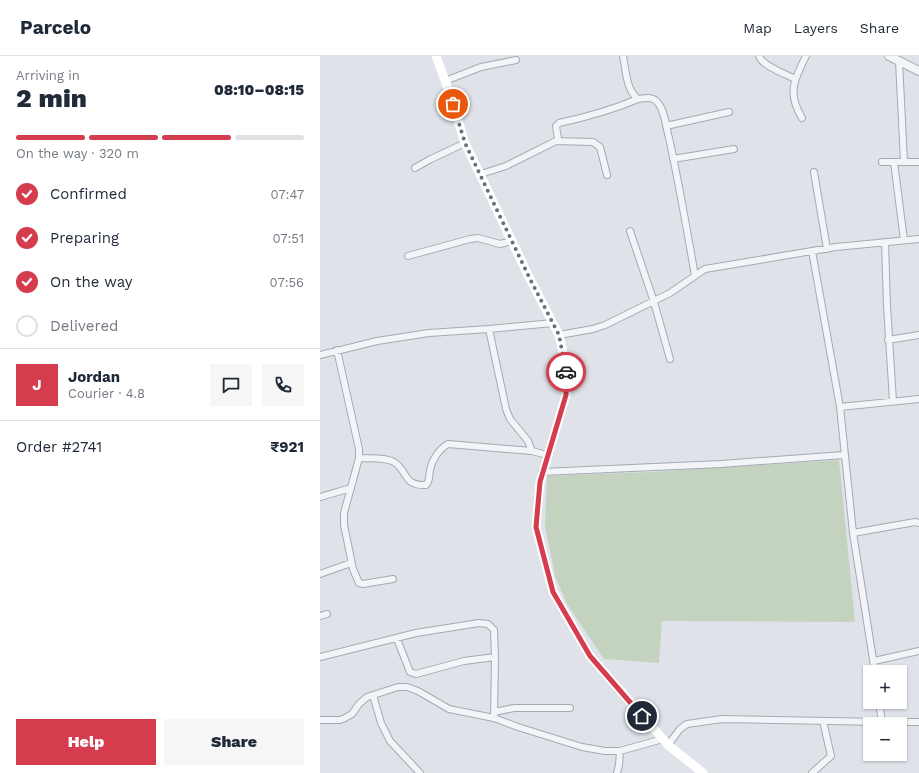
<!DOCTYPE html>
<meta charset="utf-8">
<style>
:root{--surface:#fff;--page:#f6f6f7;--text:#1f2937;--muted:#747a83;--line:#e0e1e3;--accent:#d53d4f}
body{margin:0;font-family:"Work Sans",sans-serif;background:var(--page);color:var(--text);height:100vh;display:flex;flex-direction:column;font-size:15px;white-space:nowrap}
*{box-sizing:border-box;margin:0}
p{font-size:13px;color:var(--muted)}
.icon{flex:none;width:22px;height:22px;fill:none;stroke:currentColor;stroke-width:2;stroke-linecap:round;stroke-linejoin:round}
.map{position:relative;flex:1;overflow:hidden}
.details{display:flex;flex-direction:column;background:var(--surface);width:320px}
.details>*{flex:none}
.tools{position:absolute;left:543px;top:609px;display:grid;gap:8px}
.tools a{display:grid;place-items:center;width:44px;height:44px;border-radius:0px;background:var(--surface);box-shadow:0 1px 3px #0004;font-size:20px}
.pin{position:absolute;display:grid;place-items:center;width:34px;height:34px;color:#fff;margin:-17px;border:2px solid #fff;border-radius:50%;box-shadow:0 1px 4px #0007}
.courier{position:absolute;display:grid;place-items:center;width:40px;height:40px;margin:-20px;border:3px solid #d53d4f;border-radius:50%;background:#fff;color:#222;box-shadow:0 1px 5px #0007}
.overview em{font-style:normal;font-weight:800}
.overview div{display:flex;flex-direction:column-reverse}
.overview{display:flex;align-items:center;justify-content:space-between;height:68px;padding:0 16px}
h1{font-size:26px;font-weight:800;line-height:30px}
.bar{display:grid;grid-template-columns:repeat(4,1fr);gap:6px 4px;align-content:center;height:48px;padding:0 16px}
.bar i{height:5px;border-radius:3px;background:var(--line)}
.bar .selected{background:var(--accent)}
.bar p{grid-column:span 4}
.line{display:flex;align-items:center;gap:10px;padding:0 16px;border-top:1px solid var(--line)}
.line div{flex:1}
.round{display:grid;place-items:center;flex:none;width:42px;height:42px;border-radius:0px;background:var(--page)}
ol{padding:0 16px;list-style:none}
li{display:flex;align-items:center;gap:12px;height:44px}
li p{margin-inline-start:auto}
li .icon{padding:4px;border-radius:50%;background:var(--accent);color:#fff;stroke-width:4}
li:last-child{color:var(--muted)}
li i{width:22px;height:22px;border:2px solid var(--line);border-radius:50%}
.action{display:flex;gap:8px;margin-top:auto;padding:8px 16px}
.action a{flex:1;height:46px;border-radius:0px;background:var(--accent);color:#fff;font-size:16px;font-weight:800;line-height:46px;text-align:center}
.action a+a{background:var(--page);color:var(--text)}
header{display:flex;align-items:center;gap:24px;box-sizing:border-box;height:56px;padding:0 20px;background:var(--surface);border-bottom:1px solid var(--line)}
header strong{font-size:19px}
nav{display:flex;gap:22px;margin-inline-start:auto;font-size:14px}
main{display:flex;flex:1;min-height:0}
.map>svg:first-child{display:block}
.green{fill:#c4d3c0}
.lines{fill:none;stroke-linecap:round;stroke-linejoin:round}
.minor-casing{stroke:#a4aab3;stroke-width:8}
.tertiary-casing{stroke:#a4aab3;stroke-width:10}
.minor{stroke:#f2f4f7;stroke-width:6}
.tertiary{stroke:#f2f4f7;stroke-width:8}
.secondary{stroke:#fff;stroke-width:9}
.done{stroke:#676f7c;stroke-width:4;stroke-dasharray:0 7.2}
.route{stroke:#d53d4f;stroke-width:5}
</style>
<header>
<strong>Parcelo</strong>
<nav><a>Map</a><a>Layers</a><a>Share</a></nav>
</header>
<main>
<section class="details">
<div class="overview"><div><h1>2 min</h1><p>Arriving in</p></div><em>08:10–08:15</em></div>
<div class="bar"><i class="selected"></i><i class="selected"></i><i class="selected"></i><i></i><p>On the way · 320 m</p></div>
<ol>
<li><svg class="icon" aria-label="check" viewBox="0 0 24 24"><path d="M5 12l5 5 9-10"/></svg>Confirmed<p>07:47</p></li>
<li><svg class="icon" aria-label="check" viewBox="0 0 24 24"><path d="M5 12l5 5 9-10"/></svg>Preparing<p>07:51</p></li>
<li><svg class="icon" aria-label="check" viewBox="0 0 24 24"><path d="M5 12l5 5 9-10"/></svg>On the way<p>07:56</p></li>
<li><i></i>Delivered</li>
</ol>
<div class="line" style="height:72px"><b class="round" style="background:var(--accent);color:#fff">J</b><div><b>Jordan</b><p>Courier · 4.8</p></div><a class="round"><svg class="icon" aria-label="chat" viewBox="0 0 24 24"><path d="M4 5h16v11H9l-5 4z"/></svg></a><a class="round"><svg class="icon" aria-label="phone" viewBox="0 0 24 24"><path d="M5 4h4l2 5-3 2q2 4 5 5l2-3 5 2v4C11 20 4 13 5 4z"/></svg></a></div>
<div class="line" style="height:52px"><div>Order #2741</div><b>₹921</b></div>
<div class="action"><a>Help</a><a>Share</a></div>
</section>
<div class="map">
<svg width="599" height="717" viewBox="0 0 599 717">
<rect width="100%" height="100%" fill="#dfe3e9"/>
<path class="green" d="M519,404L535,566L342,565L339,607L284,603L247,548L235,520L225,470L227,420L330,416Z"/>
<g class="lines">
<defs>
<path id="minor" d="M303,0C306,14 306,34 318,43C326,42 333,40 338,47C345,55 346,71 349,82C359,127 367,174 375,220
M439,0C442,10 466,18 475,23
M579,5L584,106
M125,25L161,11L196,4
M482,62C467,37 474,24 486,0
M346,70L409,56
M236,85L273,86L280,91L287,119
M353,103L414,93
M562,106H599
M574,106L584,184
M95,112L109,104L145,87
M494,116L507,193
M161,118L186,110L236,85L238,83L236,70L239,67C267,61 292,54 318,43
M310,175L334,246L350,303
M565,186L567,250L573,345
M492,195L520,351L533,477L555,616
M88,200L150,183L158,182L180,188L192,185
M169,273L186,353L190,363L208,385L212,395
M239,279L273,273L285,269L350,237L385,213L516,191L599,183
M568,284L599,279
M17,294L39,393V402L24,457V469L33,513L39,527L43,528L73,523
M0,299L57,285L109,277L169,273L233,267
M520,351L599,343
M39,402C50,403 65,401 74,406C88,415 83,430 106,429C110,425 109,420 110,414C112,404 119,393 128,388L212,395L227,399
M222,416L401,408L524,399
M0,441L31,432
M533,477L595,466L599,467
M0,518L31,507
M0,560L7,558
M77,583L90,616L96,618L144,605L175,601
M0,601L96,577L159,567L168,568L174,574L175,601L174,662
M554,605L599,595
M53,639L61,667L70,685L100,717
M559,646L562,666
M174,656L194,652H250
M0,664H20L25,662L32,658L39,648L47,641L78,631H87L98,635L129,653L174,662L198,671L262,691L285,695H300L343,683
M348,689L360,673L367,668L402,663L562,666H599
M297,717L299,709L300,695
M492,717L511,700L503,665"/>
<path id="tertiary" d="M569,0L599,15"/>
</defs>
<use href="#minor" class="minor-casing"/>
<use href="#tertiary" class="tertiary-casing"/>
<use href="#minor" class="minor"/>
<use href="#tertiary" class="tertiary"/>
<path class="secondary" d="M116,0L129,35L145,87L209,221L239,279L243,296L246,317V339L220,426L216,471L233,536L270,600L348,689L383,717"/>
</g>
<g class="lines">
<path class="done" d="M133,48L145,87L209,221L239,279L246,316"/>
<path class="route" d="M246,316V339L220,426L216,471L233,536L270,600L322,660"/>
</g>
</svg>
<div class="tools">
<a>+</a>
<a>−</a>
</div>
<div class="pin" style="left:133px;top:48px;background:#ea580c"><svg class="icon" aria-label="bag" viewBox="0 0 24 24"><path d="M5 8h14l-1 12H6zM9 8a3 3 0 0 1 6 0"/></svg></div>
<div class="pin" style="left:322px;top:660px;background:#1f2937"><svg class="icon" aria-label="home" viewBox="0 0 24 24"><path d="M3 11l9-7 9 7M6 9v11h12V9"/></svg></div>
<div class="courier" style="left:246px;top:316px"><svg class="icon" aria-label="car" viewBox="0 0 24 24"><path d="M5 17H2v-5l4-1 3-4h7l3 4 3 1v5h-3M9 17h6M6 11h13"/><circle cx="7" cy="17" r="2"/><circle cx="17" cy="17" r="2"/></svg></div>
</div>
</main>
